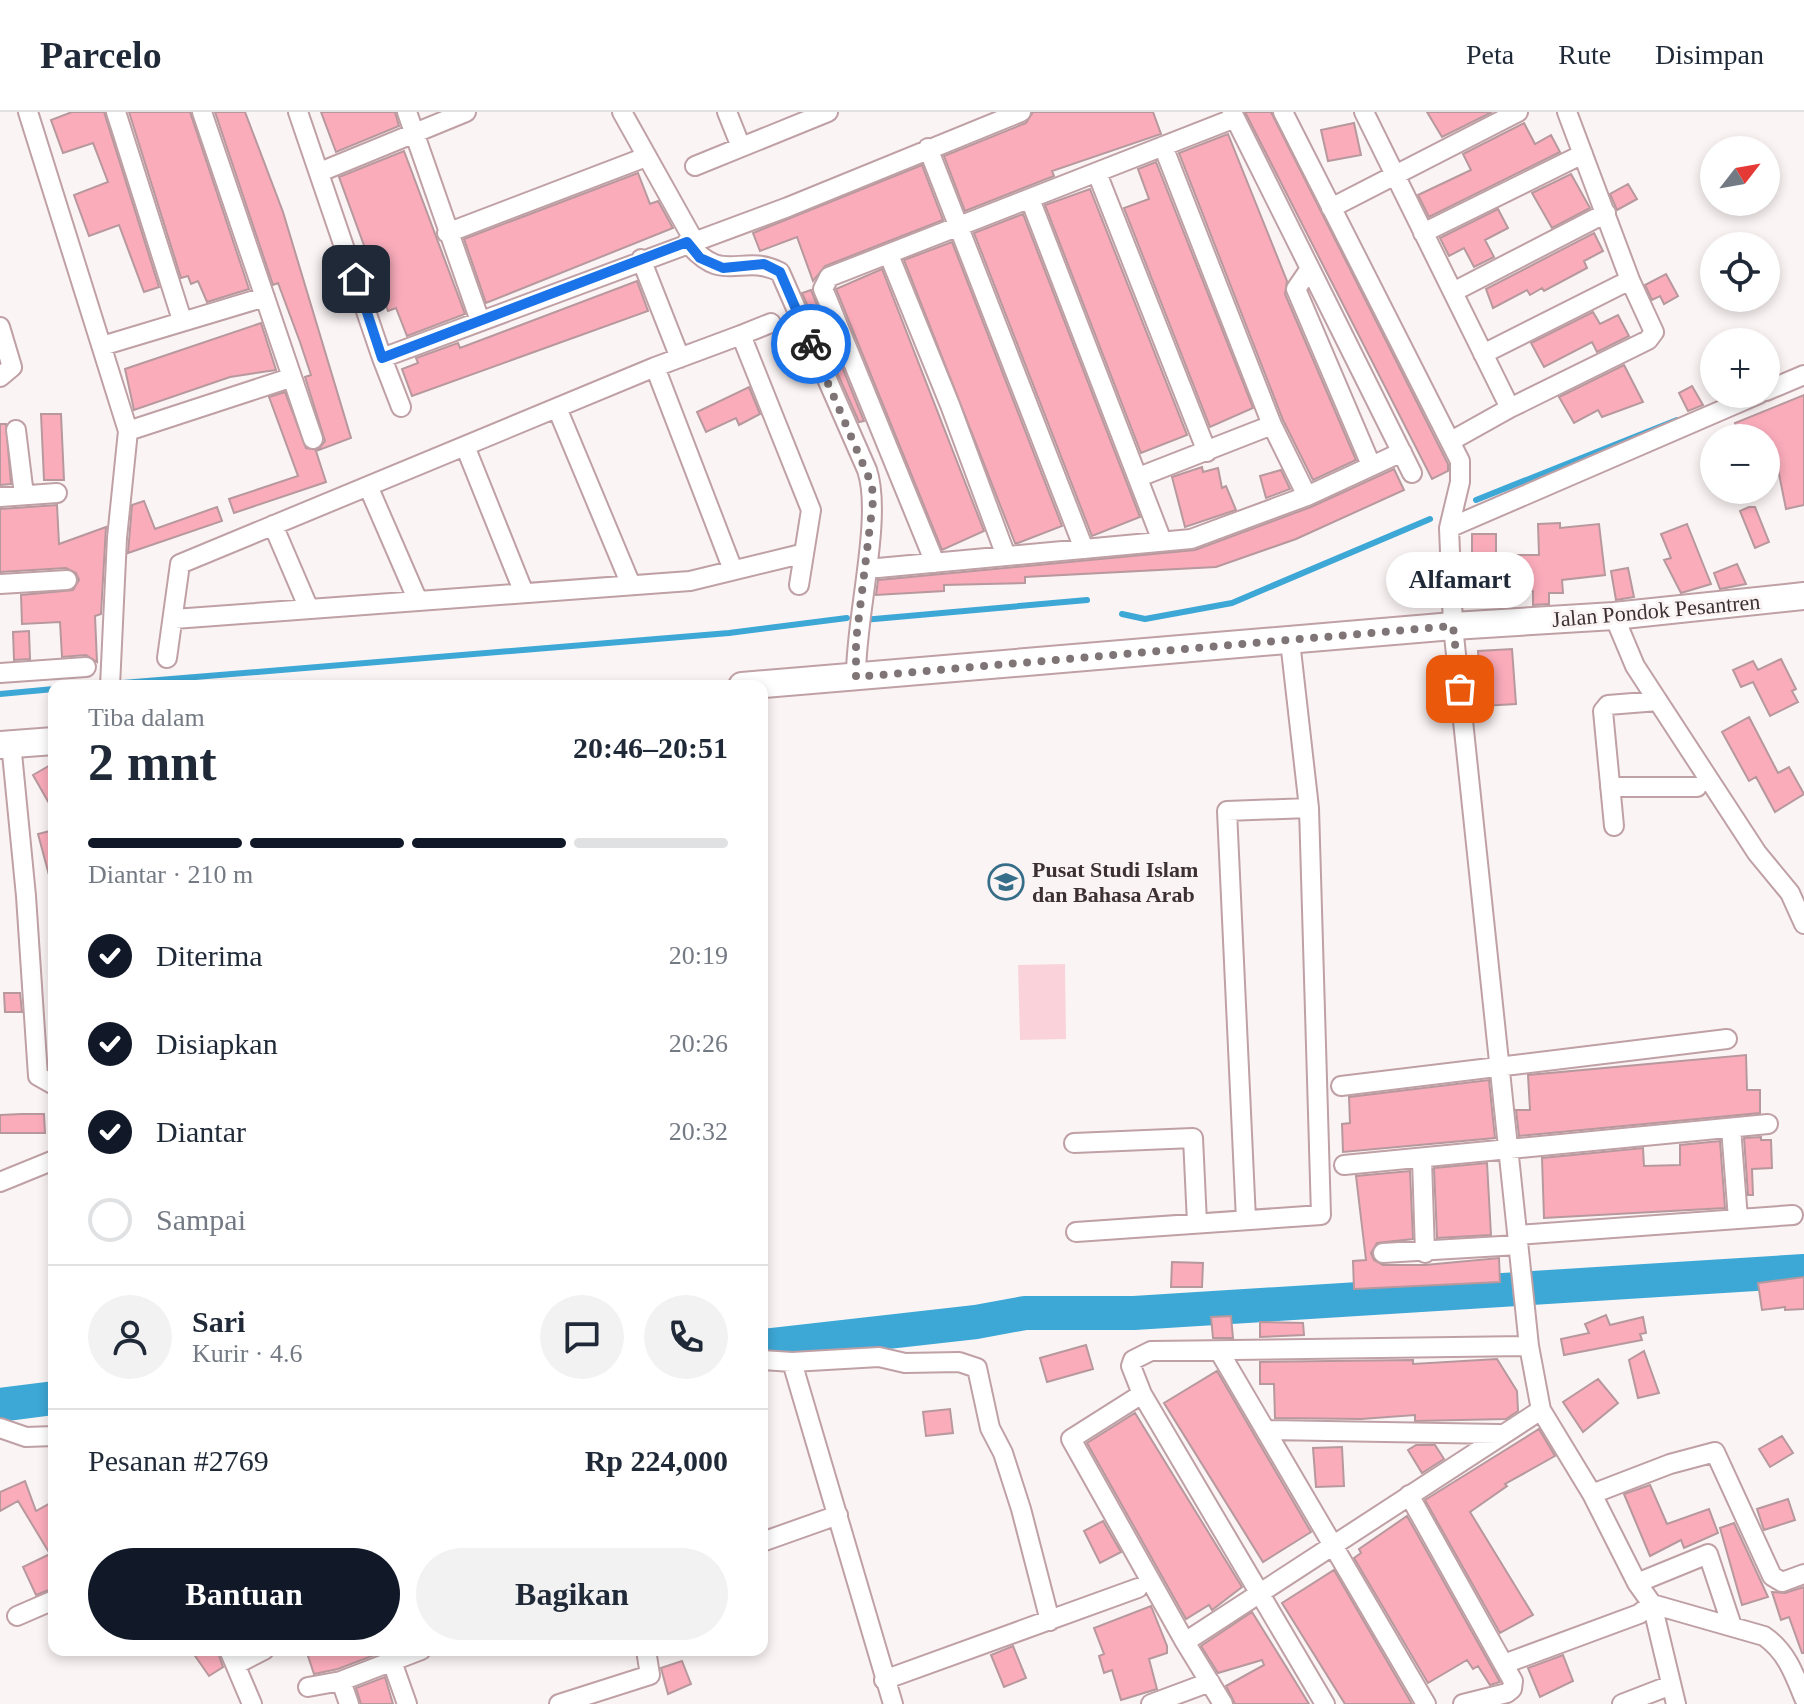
<!DOCTYPE html>
<html lang="id">
<meta charset="utf-8">
<style>
:root{--surface:#fff;--page:#f2f2f3;--text:#1f2937;--muted:#747a83;--line:#e0e1e3;--accent:#111827}
body{margin:0;font-family:"Times New Roman",serif;background:var(--page);color:var(--text);height:100vh;display:flex;flex-direction:column;font-size:30px;white-space:nowrap}
*{box-sizing:border-box;margin:0}
p{font-size:26px;color:var(--muted)}
.icon{flex:none;width:44px;height:44px;fill:none;stroke:currentColor;stroke-width:2;stroke-linecap:round;stroke-linejoin:round}
.map{position:relative;flex:1;overflow:hidden}
.sheet{position:absolute;left:48px;top:568px;width:720px;height:976px;display:flex;flex-direction:column;background:var(--surface);border-radius:16px;box-shadow:0 4px 12px #0003}
.sheet>*{flex:none}
.needle{width:52px;rotate:59deg}
.tools{position:absolute;left:1700px;top:24px;display:grid;gap:16px}
.tools a{display:grid;place-items:center;width:80px;height:80px;border-radius:50%;background:var(--surface);box-shadow:0 4px 12px #0003;font-size:40px}
.pin{position:absolute;display:grid;place-items:center;width:68px;height:68px;color:#fff;margin:-34px;border-radius:16px;box-shadow:0 4px 12px #0006}
.courier{position:absolute;display:grid;place-items:center;width:80px;height:80px;margin:-40px;border:6px solid #1a73e8;border-radius:50%;background:#fff;color:#222;box-shadow:0 2px 10px #0007}
.bubble{position:absolute;height:56px;border-radius:28px;background:var(--surface);box-shadow:0 4px 12px #0003;font-size:26px;font-weight:800;line-height:56px;text-align:center}
.overview em{font-style:normal;font-weight:800}
.overview div{display:flex;flex-direction:column-reverse}
.overview{display:flex;align-items:center;justify-content:space-between;height:136px;padding:0 40px}
h1{font-size:52px;font-weight:800;line-height:60px}
.bar{display:grid;grid-template-columns:repeat(4,1fr);gap:12px 8px;align-content:center;height:96px;padding:0 40px}
.bar i{height:10px;border-radius:6px;background:var(--line)}
.bar .selected{background:var(--accent)}
.bar p{grid-column:span 4}
.line{display:flex;align-items:center;gap:20px;padding:0 40px;border-top:2px solid var(--line)}
.line div{flex:1}
.round{display:grid;place-items:center;flex:none;width:84px;height:84px;border-radius:42px;background:var(--page)}
ol{padding:0 40px;list-style:none}
li{display:flex;align-items:center;gap:24px;height:88px}
li p{margin-inline-start:auto}
li .icon{padding:8px;border-radius:50%;background:var(--accent);color:#fff;stroke-width:4}
li:last-child{color:var(--muted)}
li i{width:44px;height:44px;border:4px solid var(--line);border-radius:50%}
.primary-button{display:flex;gap:16px;margin-top:auto;padding:16px 40px}
.primary-button a{flex:1;height:92px;border-radius:48px;background:var(--accent);color:#fff;font-size:32px;font-weight:800;line-height:92px;text-align:center}
.primary-button a+a{background:var(--page);color:var(--text)}
header{display:flex;align-items:center;gap:48px;box-sizing:border-box;height:112px;padding:0 40px;background:var(--surface);border-bottom:2px solid var(--line)}
header strong{font-size:38px}
nav{display:flex;gap:44px;margin-inline-start:auto;font-size:28px}
.map>svg:first-child{display:block}
.green{fill:#f9d3d9}
.lines{fill:none;stroke-linecap:round;stroke-linejoin:round}
.stream{stroke:#3da7d5;stroke-width:6}
.river{stroke:#3da7d5;stroke-width:34}
.building{fill:#faacbb;stroke:#b7989d;stroke-width:2}
.street-casing{stroke:#bfa0a5;stroke-width:22}
.secondary-casing{stroke:#bfa0a5;stroke-width:30}
.street{stroke:#fff;stroke-width:18}
.secondary{stroke:#fff;stroke-width:26}
.done{stroke:#7f7576;stroke-width:8;stroke-dasharray:0 14.4}
.route{stroke:#1a73e8;stroke-width:10}
.labels{text-anchor:middle;stroke-width:6;stroke-linejoin:round;paint-order:stroke}
.street-label{font-size:22px;fill:#3c3032;stroke:#fbf4f5}
.poi-label{font-size:22px;font-weight:bold;fill:#3c3032;stroke:#fbf4f5;text-anchor:start}
</style>
<header>
<strong>Parcelo</strong>
<nav><a>Peta</a><a>Rute</a><a>Disimpan</a></nav>
</header>
<div class="map">
<svg width="1804" height="1592" viewBox="0 0 1804 1592">
<rect width="100%" height="100%" fill="#fbf4f5"/>
<path class="green" d="M1065,852L1066,927L1020,928L1018,853Z"/>
<g class="lines">
<path class="stream" d="M1476,388L1677,308
M1122,502L1145,507L1232,491L1430,407
M863,508L1087,488
M86,574L729,521L847,506
M0,582L54,577"/>
<path class="river" d="M762,1234L976,1210L1025,1201H1134L1804,1159
M0,1293L54,1286"/>
</g>
<path class="building" d="M72,0H104L159,175L144,180L119,113L89,124L74,83L108,70L93,31L63,41L51,8Z
M129,0H190L249,177L207,190L198,169L191,172L188,164L181,166Z
M215,0H245L283,100L351,326L316,339L326,370L234,401L229,387L298,364L269,285L285,280L306,336L318,338L325,329L305,265L311,263L300,230L278,171L273,173Z
M321,0H395L399,14L336,40Z
M1033,0H1153L1161,22L1052,59L1054,64L965,99L944,44L1026,11Z
M1245,0H1271L1448,352V359L1432,367Z
M1427,0H1492L1442,25Z
M1354,11L1361,43L1328,49L1321,18Z
M1524,11L1535,32L1551,23L1560,40L1429,105L1418,83L1471,58L1463,42Z
M1228,22L1287,169L1285,182L1356,348L1313,368L1283,308L1179,41Z
M404,39L465,202L407,224L396,196L388,199L339,65Z
M1156,50L1253,296L1210,315L1124,96L1149,87L1138,57Z
M922,53L943,108L825,154L813,169L797,125L760,139L753,121Z
M638,61L650,92L658,89L673,116L486,191L464,127Z
M1571,62L1590,96L1552,116L1532,81Z
M1628,72L1637,87L1617,98L1610,82Z
M1090,77L1187,323L1141,341L1045,93Z
M1498,97L1508,116L1485,128L1494,145L1474,155L1464,136L1449,144L1440,126Z
M1023,102L1140,405L1092,424L974,121Z
M1594,121L1603,139L1584,149L1587,156L1544,179L1542,176L1530,183L1527,178L1493,196L1486,177Z
M952,130L1062,414L1018,431H1015L904,148Z
M882,157L984,419L942,438L836,177Z
M1666,162L1678,184L1664,192L1660,184L1652,188L1645,173Z
M637,169L648,199L412,284L402,257L418,251L416,246L458,231L460,236Z
M811,178L864,309L859,310L802,181Z
M1593,200L1600,212L1618,203L1629,224L1597,240L1592,230L1544,255L1531,231Z
M261,211L276,258L230,265L134,298L125,257Z
M1624,253L1643,290L1602,305L1598,298L1574,311L1559,285Z
M1692,274L1703,293L1688,299L1679,281Z
M749,275L760,302L739,313L736,306L706,320L697,300Z
M1804,283V393L1786,397L1778,357L1766,362V326H1741L1735,311Z
M41,302H61L64,368H44Z
M0,312H6L11,372L0,373Z
M1202,355L1203,360L1218,356L1222,376L1226,374L1236,398L1185,415L1172,365Z
M1394,357L1404,378L1296,427L1216,455L1025,465V471L944,473V479L876,483L878,468L1195,438L1311,395Z
M1281,358L1290,377L1266,386L1260,364Z
M144,389L155,417L217,395L222,409L128,441L132,393Z
M57,393L59,432L106,415L101,502L95,504L97,550L86,543L62,545L60,510L22,512L21,483L73,478L79,468L76,461L66,456L0,460V397Z
M1749,395H1755L1769,430L1755,436L1740,399Z
M1560,411V416L1599,412L1605,463L1562,468L1563,481H1549V492L1533,493V479L1503,478L1504,443H1539L1538,412Z
M1687,412L1711,472L1681,481L1664,448L1671,446L1661,422Z
M1472,422H1496V448H1472Z
M1737,452L1746,472L1720,477L1714,461Z
M1628,456L1634,485L1616,488L1611,459Z
M29,519L30,547L14,548L13,520Z
M1512,537L1516,592L1482,594L1478,539Z
M1781,547L1796,577L1792,579L1798,590L1770,604L1753,570L1741,575L1733,558L1753,549L1758,558Z
M1749,605L1778,661L1789,655L1804,682L1775,700L1756,665L1749,669L1722,620Z
M54,651V700L33,663Z
M54,718V763H49L38,722Z
M4,881H20L22,900H5Z
M1746,943L1747,978H1760V1001L1519,1024L1516,998H1530L1528,963Z
M1489,968L1495,1026L1343,1040L1342,1012L1350,1011L1349,985Z
M21,1002H44L45,1021H0V1003Z
M1761,1025V1028H1771L1772,1056L1752,1057L1753,1083H1748L1744,1026Z
M1720,1029L1725,1096L1544,1106L1542,1046L1643,1036L1644,1054L1680,1053V1033Z
M1487,1051L1491,1123L1437,1126L1434,1056Z
M1410,1059L1413,1127L1377,1131L1371,1141L1374,1148L1383,1153H1425L1499,1146L1500,1170L1354,1177L1353,1149L1366,1148L1356,1064Z
M1172,1150L1203,1151L1202,1175H1171Z
M1804,1165V1197L1785,1198V1195L1762,1198L1758,1171Z
M1606,1203L1610,1213L1643,1205L1646,1221L1640,1222L1642,1228L1564,1243L1561,1227L1589,1221L1585,1212Z
M1231,1204L1233,1226H1213L1211,1205Z
M1260,1210L1303,1211L1304,1223L1260,1225Z
M1086,1233L1093,1257L1047,1270L1040,1246Z
M1644,1239L1659,1281L1638,1286L1629,1248Z
M1497,1247L1517,1279L1518,1299L1506,1307L1415,1309V1303L1361,1307L1275,1306L1274,1272H1260V1250L1413,1248V1252Z
M1217,1259L1311,1420L1263,1450L1164,1291Z
M1598,1267L1618,1291L1583,1320L1563,1290Z
M950,1297L953,1321L926,1324L923,1300Z
M1135,1301L1242,1475L1212,1498L1209,1493L1186,1507L1087,1331Z
M1539,1317L1555,1344L1505,1372L1507,1374L1470,1400L1533,1503L1500,1521L1425,1388Z
M1782,1324L1793,1341L1770,1355L1759,1337Z
M1416,1333H1435L1444,1347L1422,1361L1408,1338Z
M1342,1335L1344,1374L1316,1375L1313,1336Z
M25,1369L36,1399L54,1389V1476L36,1483L23,1455L50,1442L18,1389L0,1399V1380Z
M1650,1373L1667,1412L1709,1397L1718,1421L1684,1436L1681,1428L1650,1444L1624,1382Z
M1788,1387L1795,1408L1764,1418L1757,1397Z
M1407,1404L1500,1570L1490,1573L1478,1554L1473,1557L1467,1548L1428,1571L1354,1446L1361,1441L1359,1437Z
M1103,1409L1121,1440L1100,1451L1084,1419Z
M1734,1411L1768,1485L1742,1493L1720,1416Z
M1334,1458L1412,1592H1345L1282,1491Z
M1804,1475V1541H1802L1789,1505L1781,1508L1772,1480L1785,1481Z
M1151,1494L1167,1534V1541L1149,1547L1157,1577L1121,1588L1112,1558L1104,1561L1099,1544L1104,1542L1094,1516Z
M1252,1500L1290,1561L1309,1592H1235L1226,1574L1264,1553L1262,1548L1218,1561L1201,1534Z
M1013,1534L1026,1566L1004,1575L991,1543Z
M191,1538H217L223,1555L209,1564Z
M306,1538H377V1542L338,1557L314,1562Z
M1563,1543L1573,1569L1540,1585L1528,1556Z
M682,1549L691,1572L668,1582L661,1556Z
M385,1565L393,1592H361L356,1576Z"/>
<g class="lines">
<defs>
<path id="street" d="M28,0L128,319
M116,0L182,208
M202,0L313,327
M298,0L382,246L788,95L1021,0
M407,0L480,209
M622,0L693,127
M727,0L741,35
M1232,0L1412,361
M1364,0L1510,296L1648,228L1654,220L1630,168L1567,0
M1163,34L1272,313L1307,384
M928,36L1084,437
M695,54L828,0
M320,60L466,0
M1097,61L1207,340
M1030,87L1162,429
M1331,96L1518,0
M447,121L646,45
M1423,121L1583,42
M687,130C724,175 740,140 780,160L867,358C883,405 855,508 856,565
M889,143L950,293L1006,444
M641,147L680,246
M1309,158L1296,177L1371,353
M1453,180L1606,101
M0,215L12,255L0,265
M741,223L771,211
M102,234L265,185
M1483,242L1630,168
M382,246L401,295
M655,255L733,458
M1766,279L1804,263
M557,296L631,473
M16,318L24,383
M1451,329L1510,296
M465,334L524,481
M1139,365L1272,313
M368,374L418,489
M0,385L57,381
M273,413L309,497
M1449,416L1759,282
M935,451L826,184L823,177L829,165L1235,6
M878,456L1191,427L1307,384L1402,340
M0,472L67,468
M1614,504L1635,554L1757,741L1790,781L1804,812
M174,507L690,469L801,442
M167,546L180,452L655,255L741,223L811,398L799,473
M0,561L86,555
M110,574L117,426L128,319L290,266
M11,631L26,784L38,964L54,973
M1610,675H1697
M1614,714L1603,599L1608,593L1658,589
M1341,974L1727,927
M1731,1016L1738,1107
M1074,1031L1193,1026L1197,1111
M1422,1048L1425,1141
M1344,1053L1768,1012
M0,1070L54,1048
M1246,1108L1227,699L1309,696
M1076,1120L1321,1103L1309,696L1290,529
M1518,1123L1793,1103
M1383,1141L1518,1133
M1219,1239L1426,1592
M762,1248L792,1250L893,1592
M792,1250L879,1245L905,1251L959,1250L977,1256L990,1316L1003,1341L1021,1397L1050,1509
M1142,1282L1071,1327L1185,1530
M1541,1298L1592,1382L1637,1471L1652,1492L1764,1524C1786,1539 1794,1561 1804,1586
M0,1316L26,1325L54,1324
M1267,1318L1499,1322
M1592,1382L1670,1352L1715,1340L1772,1464L1782,1470L1804,1462
M1409,1383L1513,1569L1512,1577L1507,1581L1463,1592
M762,1430L838,1403
M1637,1471L1708,1442L1732,1514
M1652,1492L1676,1592
M17,1504L54,1488
M229,1538L252,1592
M389,1541L407,1592
M237,1552L264,1538
M1504,1552L1639,1502L1652,1492
M884,1568L1138,1476
M341,1569L349,1592
M308,1575L341,1569L421,1538
M559,1592L650,1563L646,1538
M1151,1592L1210,1570
M1223,1592L1185,1530L1541,1298L1529,1234L1453,514L1449,416L1460,370V349L1283,0
M1325,1592L1142,1282L1131,1254L1133,1248L1151,1239L1529,1234
M1622,1592L1671,1573"/>
<path id="secondary" d="M742,574L1453,514L1614,504L1804,484
M0,633L54,629"/>
</defs>
<use href="#street" class="street-casing"/>
<use href="#secondary" class="secondary-casing"/>
<use href="#street" class="street"/>
<use href="#secondary" class="secondary"/>
</g>
<g class="lines">
<path class="done" d="M811,232L872,373L873,389L856,529V565L1453,514L1460,577"/>
<path class="route" d="M356,167L382,246L687,130L700,146L723,156L764,152L780,160L811,232"/>
</g>
<defs>
<symbol id="university-ring" viewBox="-11 -11 22 22"><circle r="9.5" fill="#fbf4f5" stroke="#366d88" stroke-width="1.5"/><path d="M0-5L7-2L0 1L-7-2ZM-4 1L0 2.5L4 1V4Q0 6-4 4Z" fill="#366d88"/></symbol>
</defs>
<g fill-rule="evenodd">
<use href="#university-ring" x="986" y="750" width="40" height="40"/>
</g>
<g class="labels">
<g class="street-label">
<text transform="translate(1656 498) rotate(-5)" y="8">Jalan Pondok Pesantren</text>
</g>
<g class="poi-label">
<text x="1032" y="765">Pusat Studi Islam<tspan x="1032" dy="25">dan Bahasa Arab</tspan></text>
</g>
</g>
</svg>
<div class="tools">
<a><svg class="needle" viewBox="-14 -14 28 28"><path d="M0-13l5 13h-10z" fill="#e53935"/><path d="M0 13l5-13h-10z" fill="#747a83"/></svg></a>
<a><svg class="icon" aria-label="locate" viewBox="0 0 24 24"><circle cx="12" cy="12" r="6"/><path d="M12 2v4M12 18v4M2 12h4M18 12h4"/></svg></a>
<a>+</a>
<a>−</a>
</div>
<div class="pin" style="left:1460px;top:577px;background:#ea580c"><svg class="icon" aria-label="bag" viewBox="0 0 24 24"><path d="M5 8h14l-1 12H6zM9 8a3 3 0 0 1 6 0"/></svg></div>
<div class="pin" style="left:356px;top:167px;background:#1f2937"><svg class="icon" aria-label="home" viewBox="0 0 24 24"><path d="M3 11l9-7 9 7M6 9v11h12V9"/></svg></div>
<div class="courier" style="left:811px;top:232px"><svg class="icon" aria-label="bike" viewBox="0 0 24 24"><circle cx="6" cy="16" r="4"/><circle cx="18" cy="16" r="4"/><path d="M6 16l4-8h5l3 8M10 8l3 8H6M13 5h3"/></svg></div>
<div class="bubble" style="left:1386px;top:440px;width:148px">Alfamart</div>
<section class="sheet">
<div class="overview"><div><h1>2 mnt</h1><p>Tiba dalam</p></div><em>20:46–20:51</em></div>
<div class="bar"><i class="selected"></i><i class="selected"></i><i class="selected"></i><i></i><p>Diantar · 210 m</p></div>
<ol>
<li><svg class="icon" aria-label="check" viewBox="0 0 24 24"><path d="M5 12l5 5 9-10"/></svg>Diterima<p>20:19</p></li>
<li><svg class="icon" aria-label="check" viewBox="0 0 24 24"><path d="M5 12l5 5 9-10"/></svg>Disiapkan<p>20:26</p></li>
<li><svg class="icon" aria-label="check" viewBox="0 0 24 24"><path d="M5 12l5 5 9-10"/></svg>Diantar<p>20:32</p></li>
<li><i></i>Sampai</li>
</ol>
<div class="line" style="height:144px"><a class="round"><svg class="icon" aria-label="person" viewBox="0 0 24 24"><circle cx="12" cy="8" r="4"/><path d="M4 21q1-7 8-7t8 7"/></svg></a><div><b>Sari</b><p>Kurir · 4.6</p></div><a class="round"><svg class="icon" aria-label="chat" viewBox="0 0 24 24"><path d="M4 5h16v11H9l-5 4z"/></svg></a><a class="round"><svg class="icon" aria-label="phone" viewBox="0 0 24 24"><path d="M5 4h4l2 5-3 2q2 4 5 5l2-3 5 2v4C11 20 4 13 5 4z"/></svg></a></div>
<div class="line" style="height:104px"><div>Pesanan #2769</div><b>Rp 224,000</b></div>
<div class="primary-button"><a>Bantuan</a><a>Bagikan</a></div>
</section>
</div>
